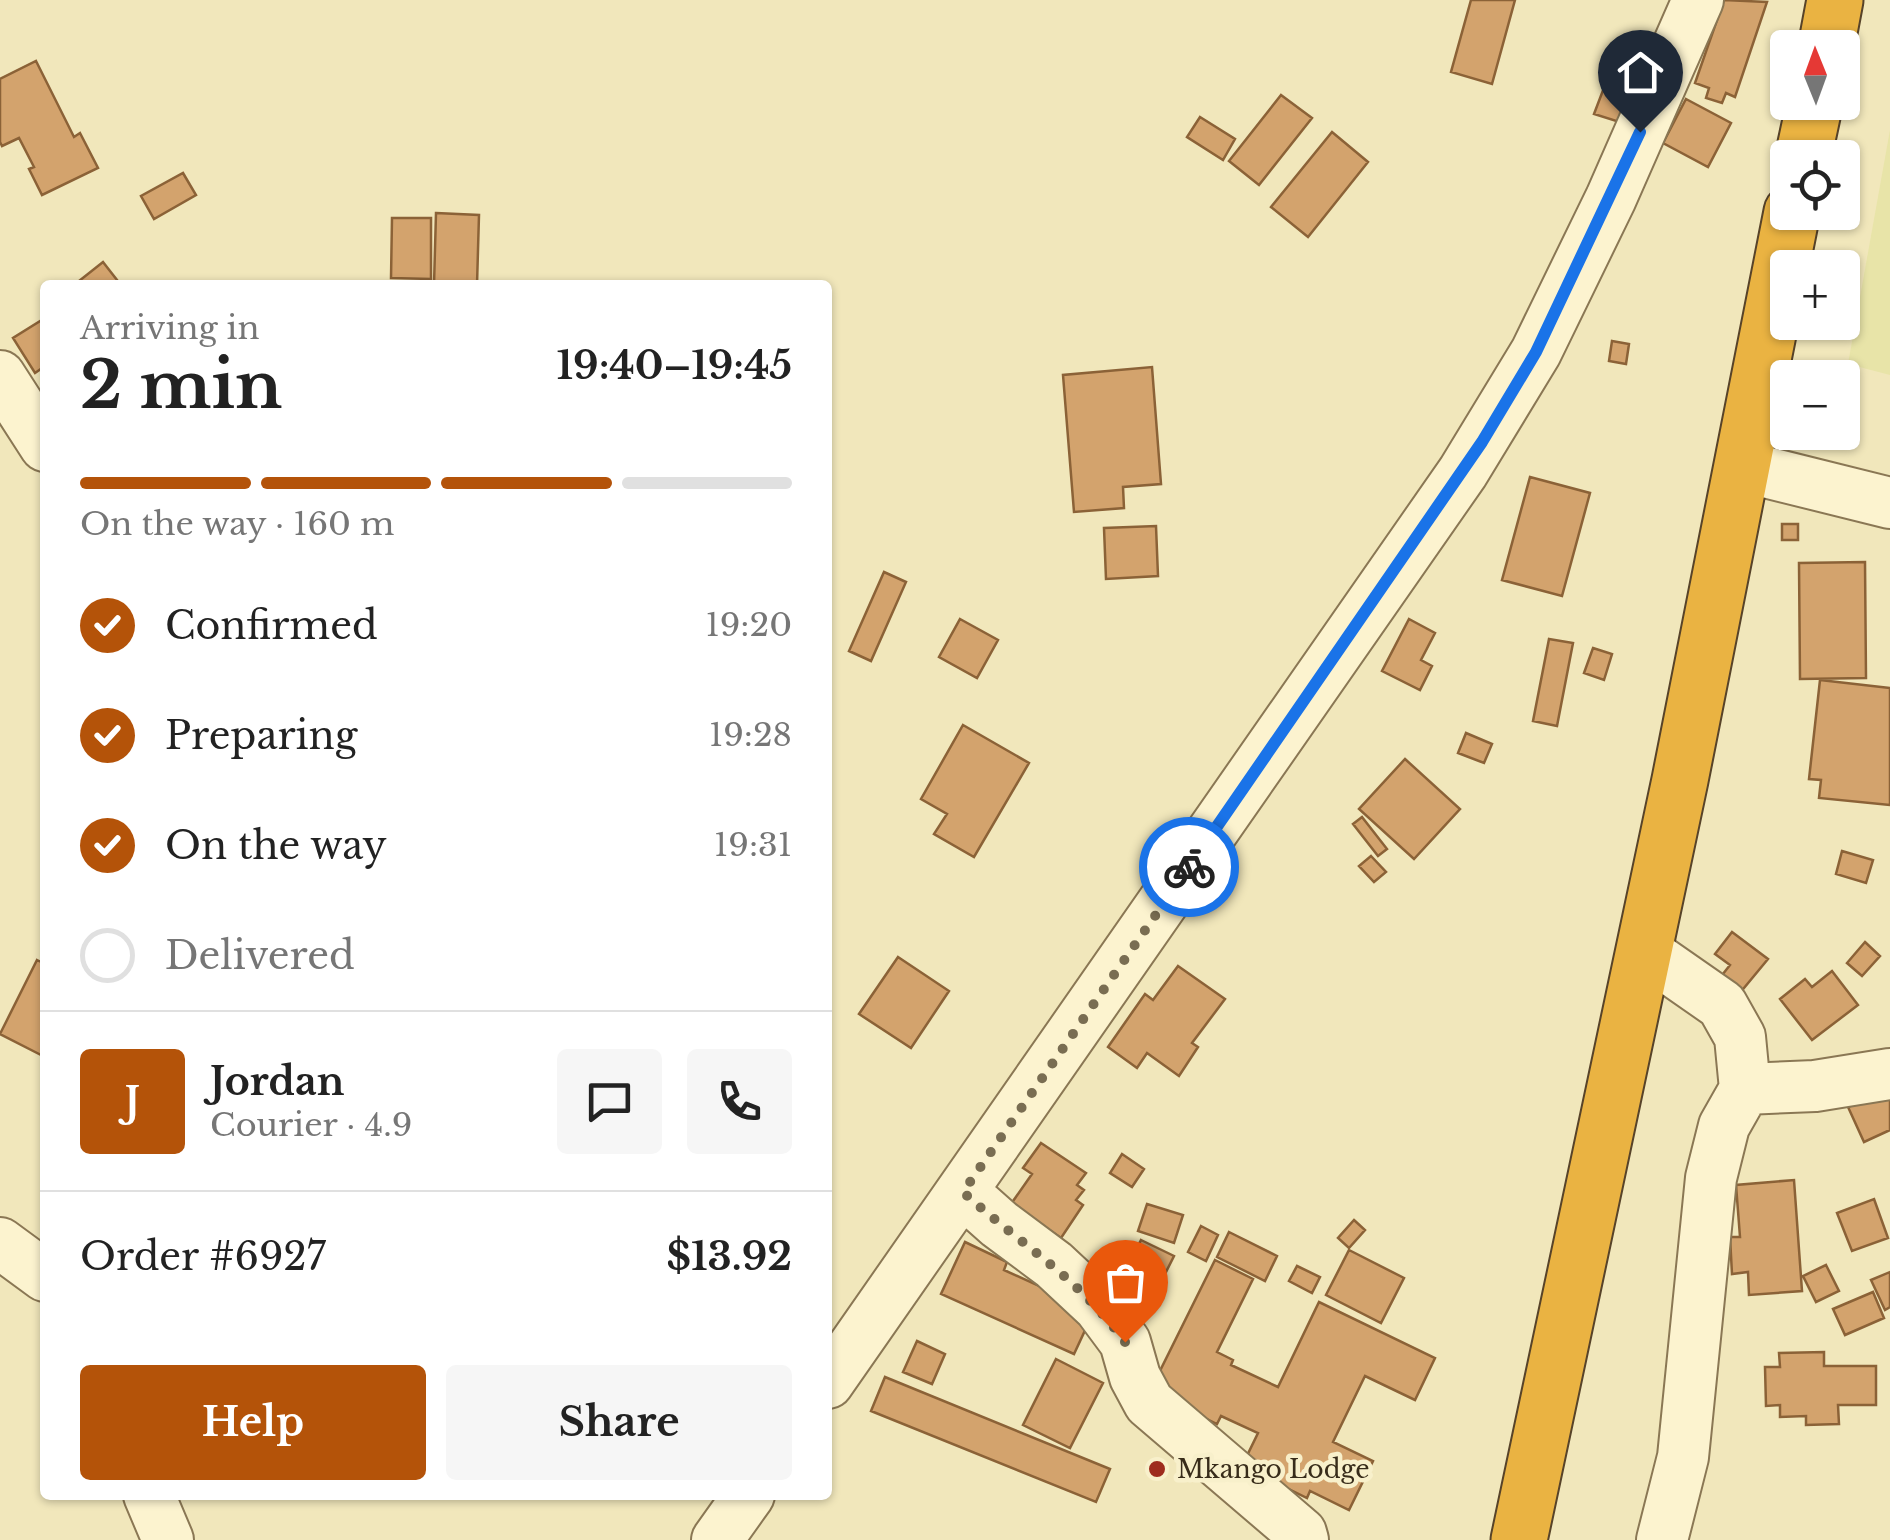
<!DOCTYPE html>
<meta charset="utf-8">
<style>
:root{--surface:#fff;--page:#f6f6f6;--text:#222;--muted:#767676;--line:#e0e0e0;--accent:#b45309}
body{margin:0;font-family:"Libre Baskerville",serif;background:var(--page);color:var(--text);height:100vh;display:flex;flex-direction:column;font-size:38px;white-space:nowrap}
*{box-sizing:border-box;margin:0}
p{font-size:32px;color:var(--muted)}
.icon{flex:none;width:55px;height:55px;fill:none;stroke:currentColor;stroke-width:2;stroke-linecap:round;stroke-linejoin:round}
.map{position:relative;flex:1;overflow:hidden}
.side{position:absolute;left:40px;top:280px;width:792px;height:1220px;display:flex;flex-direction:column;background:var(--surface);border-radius:10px;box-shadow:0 2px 8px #0004}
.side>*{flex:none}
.needle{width:65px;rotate:359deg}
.fabs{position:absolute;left:1770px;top:30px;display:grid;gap:20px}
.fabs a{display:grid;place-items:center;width:90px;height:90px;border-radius:10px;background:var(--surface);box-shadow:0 2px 8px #0004;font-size:50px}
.pin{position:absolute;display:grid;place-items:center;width:85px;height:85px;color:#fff;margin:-102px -42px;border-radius:50% 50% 50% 0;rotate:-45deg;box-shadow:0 0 10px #0007}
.pin .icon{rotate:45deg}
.courier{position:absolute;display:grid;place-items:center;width:100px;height:100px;margin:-50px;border:8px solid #1a73e8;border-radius:50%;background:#fff;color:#222;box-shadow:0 2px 12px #0007}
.summary em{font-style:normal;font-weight:700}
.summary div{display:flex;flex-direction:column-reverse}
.summary{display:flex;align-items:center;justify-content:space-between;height:170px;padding:0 40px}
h1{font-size:65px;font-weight:700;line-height:75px}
.bar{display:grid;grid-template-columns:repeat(4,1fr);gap:15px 10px;align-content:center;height:120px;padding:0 40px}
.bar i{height:12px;border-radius:8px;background:var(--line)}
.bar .on{background:var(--accent)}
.bar p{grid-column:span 4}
.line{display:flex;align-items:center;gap:25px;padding:0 40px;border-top:2px solid var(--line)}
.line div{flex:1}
.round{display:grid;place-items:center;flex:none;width:105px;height:105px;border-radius:10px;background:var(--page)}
ol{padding:0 40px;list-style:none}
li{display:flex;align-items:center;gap:30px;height:110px}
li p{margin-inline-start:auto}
li .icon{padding:10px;border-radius:50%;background:var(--accent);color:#fff;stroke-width:4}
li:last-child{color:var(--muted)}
li i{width:55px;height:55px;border:5px solid var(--line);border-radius:50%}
.primary-button{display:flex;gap:20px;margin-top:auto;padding:20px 40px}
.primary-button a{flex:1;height:115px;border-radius:10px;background:var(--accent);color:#fff;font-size:40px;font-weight:700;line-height:115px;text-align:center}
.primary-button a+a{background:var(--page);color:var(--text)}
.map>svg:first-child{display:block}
.farmland{fill:#e8e4a8}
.building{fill:#d3a36d;stroke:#8b6237;stroke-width:2.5}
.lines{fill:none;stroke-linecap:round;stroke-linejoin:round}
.minor-casing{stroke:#8a7754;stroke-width:54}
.highway-casing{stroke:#574329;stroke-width:59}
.minor{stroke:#fcf3cf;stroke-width:50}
.highway{stroke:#eab342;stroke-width:55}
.done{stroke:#796d52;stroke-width:10;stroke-dasharray:0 18}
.route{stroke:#1a73e8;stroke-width:12}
.poi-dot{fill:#9e2c1e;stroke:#f8f0cb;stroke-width:4}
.labels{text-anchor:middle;stroke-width:9;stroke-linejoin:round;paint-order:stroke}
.poi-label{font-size:25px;fill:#382c1a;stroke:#f8f0cb;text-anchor:start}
</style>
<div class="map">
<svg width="1890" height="1540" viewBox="0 0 1890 1540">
<rect width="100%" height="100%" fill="#f1e7bb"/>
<path class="farmland" d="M1890,130V375L1848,364Z"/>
<path class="building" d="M1471,0H1515L1492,84L1451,72Z
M1724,0L1767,2L1735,97L1726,93L1722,103L1706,98L1709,88L1695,83Z
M36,61L74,137L80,133L98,168L42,195L29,169L34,167L19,138L2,146L0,142V79Z
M1605,85L1639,96L1629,125L1594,114Z
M1281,95L1312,118L1259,185L1229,161Z
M1686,99L1731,123L1708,167L1663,143Z
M1200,117L1235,139L1223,160L1187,137Z
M1332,132L1368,162L1308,237L1271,207Z
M183,173L196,195L154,219L141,196Z
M436,213L479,215L477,285H434Z
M392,218H431V279L391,278Z
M103,262L117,280L110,285H74Z
M45,318V366L35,373L13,338Z
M1612,341L1629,344L1626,364L1609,361Z
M1152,367L1161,484L1123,487L1124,508L1074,512L1063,375Z
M1530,477L1590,493L1562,596L1502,580Z
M1782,524H1798V540H1782Z
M1156,526L1158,576L1106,579L1104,528Z
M1865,562L1866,678L1800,679L1799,563Z
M884,572L906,582L871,661L849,651Z
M960,619L998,640L977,678L939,657Z
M1409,619L1435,633L1421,660L1432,666L1420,690L1382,671Z
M1549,639L1573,643L1557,726L1533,721Z
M1593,648L1612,654L1604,680L1584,673Z
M1820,680L1890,688V805L1819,798L1821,780L1809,779Z
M963,725L1029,763L974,857L934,834L947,814L921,799Z
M1466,733L1492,744L1484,763L1458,753Z
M1405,759L1460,809L1414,859L1359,809Z
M1362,817L1387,849L1378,856L1353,824Z
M1842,851L1873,860L1866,883L1836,874Z
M1371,856L1386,872L1374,882L1359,866Z
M1732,932L1768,959L1739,994L1719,979L1730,965L1715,954Z
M1865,942L1880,956L1862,976L1847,963Z
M898,957L949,991L911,1048L859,1014Z
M37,960L45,964V1057L0,1034Z
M1178,966L1225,999L1192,1043L1198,1047L1179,1076L1147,1053L1137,1068L1108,1047L1145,994L1153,1000Z
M1832,971L1858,1005L1812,1040L1780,999L1805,979L1812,987Z
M1890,1089V1130L1864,1142L1848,1107Z
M1041,1143L1086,1173L1077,1185L1084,1190L1076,1200L1083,1205L1061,1238L1011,1204L1032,1174L1023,1168Z
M1122,1154L1144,1169L1132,1187L1110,1173Z
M1794,1180L1802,1291L1749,1295L1748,1272L1732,1274L1730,1237H1740L1736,1185Z
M1874,1199L1888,1238L1852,1251L1837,1213Z
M1147,1204L1183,1215L1174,1243L1138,1231Z
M1354,1220L1365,1230L1349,1248L1338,1238Z
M1201,1226L1218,1235L1206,1261L1188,1252Z
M1229,1232L1277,1256L1265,1281L1217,1257Z
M1141,1240L1174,1256L1143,1318L1110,1302Z
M965,1242L1007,1262L1004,1270L1094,1311L1074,1354L941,1294Z
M1349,1250L1404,1278L1381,1323L1326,1295Z
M1215,1260L1253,1279L1217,1352L1233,1360L1231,1365L1278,1387L1319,1302L1435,1358L1415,1400L1365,1376L1333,1442L1373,1461L1349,1510L1310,1491L1307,1498L1242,1466L1258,1433L1221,1416L1217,1424L1150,1391Z
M1826,1265L1839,1291L1816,1302L1803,1276Z
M1297,1266L1320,1277L1312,1293L1289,1281Z
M1890,1272V1307L1885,1310L1871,1280Z
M1873,1292L1884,1318L1845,1335L1833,1309Z
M917,1341L945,1354L932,1384L903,1372Z
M1824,1352V1366H1876V1405H1838L1839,1424L1806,1425V1416L1780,1417V1405L1766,1406L1765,1367H1780L1779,1353Z
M1056,1359L1103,1383L1070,1448L1023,1425Z
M885,1377L1110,1469L1096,1502L871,1411Z"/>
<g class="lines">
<defs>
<path id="minor" d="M0,376L45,446
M1741,466L1890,503
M1643,950L1722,1005L1740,1037L1745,1089L1815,1086L1890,1074
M963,1192L999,1224L1054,1265L1099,1307L1125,1342L1135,1377L1149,1403L1301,1533L1303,1540
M0,1243L45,1276
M828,1383L1463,472L1536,352L1611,198L1698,0
M149,1495L168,1540
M717,1540L749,1495
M1662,1540L1683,1457L1711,1178L1724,1126L1745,1089"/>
<path id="highway" d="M1826,48L1835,0
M1803,158L1815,102
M1519,1540L1680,780L1792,212"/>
</defs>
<use href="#minor" class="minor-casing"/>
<use href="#highway" class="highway-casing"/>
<use href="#minor" class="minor"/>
<use href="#highway" class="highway"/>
</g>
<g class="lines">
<path class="done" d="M1125,1342C1079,1278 1020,1244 963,1192L1189,867"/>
<path class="route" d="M1189,867L1482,442L1536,352L1640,132"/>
</g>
<circle class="poi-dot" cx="1157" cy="1469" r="10"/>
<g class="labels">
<g class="poi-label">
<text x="1177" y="1478">Mkango Lodge</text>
</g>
</g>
</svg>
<div class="fabs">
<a><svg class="needle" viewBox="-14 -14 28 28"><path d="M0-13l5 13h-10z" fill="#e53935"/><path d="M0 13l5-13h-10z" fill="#767676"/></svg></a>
<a><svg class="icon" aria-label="locate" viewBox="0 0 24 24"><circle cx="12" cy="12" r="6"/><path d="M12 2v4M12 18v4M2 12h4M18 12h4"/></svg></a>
<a>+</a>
<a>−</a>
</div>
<div class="pin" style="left:1125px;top:1342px;background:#ea580c"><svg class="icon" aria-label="bag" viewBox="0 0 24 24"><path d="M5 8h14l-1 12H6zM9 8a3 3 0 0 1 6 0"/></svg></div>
<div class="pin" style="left:1640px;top:132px;background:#1f2937"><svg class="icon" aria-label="home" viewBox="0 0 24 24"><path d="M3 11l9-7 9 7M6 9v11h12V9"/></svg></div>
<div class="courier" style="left:1189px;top:867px"><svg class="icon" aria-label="bike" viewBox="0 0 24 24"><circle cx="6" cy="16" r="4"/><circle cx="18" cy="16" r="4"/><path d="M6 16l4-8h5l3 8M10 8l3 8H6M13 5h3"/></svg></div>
<section class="side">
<div class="summary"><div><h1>2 min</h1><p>Arriving in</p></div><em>19:40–19:45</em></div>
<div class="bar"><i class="on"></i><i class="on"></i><i class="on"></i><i></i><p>On the way · 160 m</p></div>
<ol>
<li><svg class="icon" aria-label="check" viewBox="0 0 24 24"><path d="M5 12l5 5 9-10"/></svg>Confirmed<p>19:20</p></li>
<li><svg class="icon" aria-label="check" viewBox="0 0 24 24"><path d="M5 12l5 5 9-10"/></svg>Preparing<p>19:28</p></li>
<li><svg class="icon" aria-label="check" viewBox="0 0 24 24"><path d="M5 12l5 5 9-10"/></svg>On the way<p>19:31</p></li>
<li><i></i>Delivered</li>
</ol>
<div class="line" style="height:180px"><b class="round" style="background:var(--accent);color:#fff">J</b><div><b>Jordan</b><p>Courier · 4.9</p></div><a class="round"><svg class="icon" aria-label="chat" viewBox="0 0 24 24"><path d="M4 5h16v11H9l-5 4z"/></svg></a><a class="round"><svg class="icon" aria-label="phone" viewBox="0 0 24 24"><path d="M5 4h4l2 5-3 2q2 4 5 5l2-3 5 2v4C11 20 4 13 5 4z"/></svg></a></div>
<div class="line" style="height:130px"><div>Order #6927</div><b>$13.92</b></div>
<div class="primary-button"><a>Help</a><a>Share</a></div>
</section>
</div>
